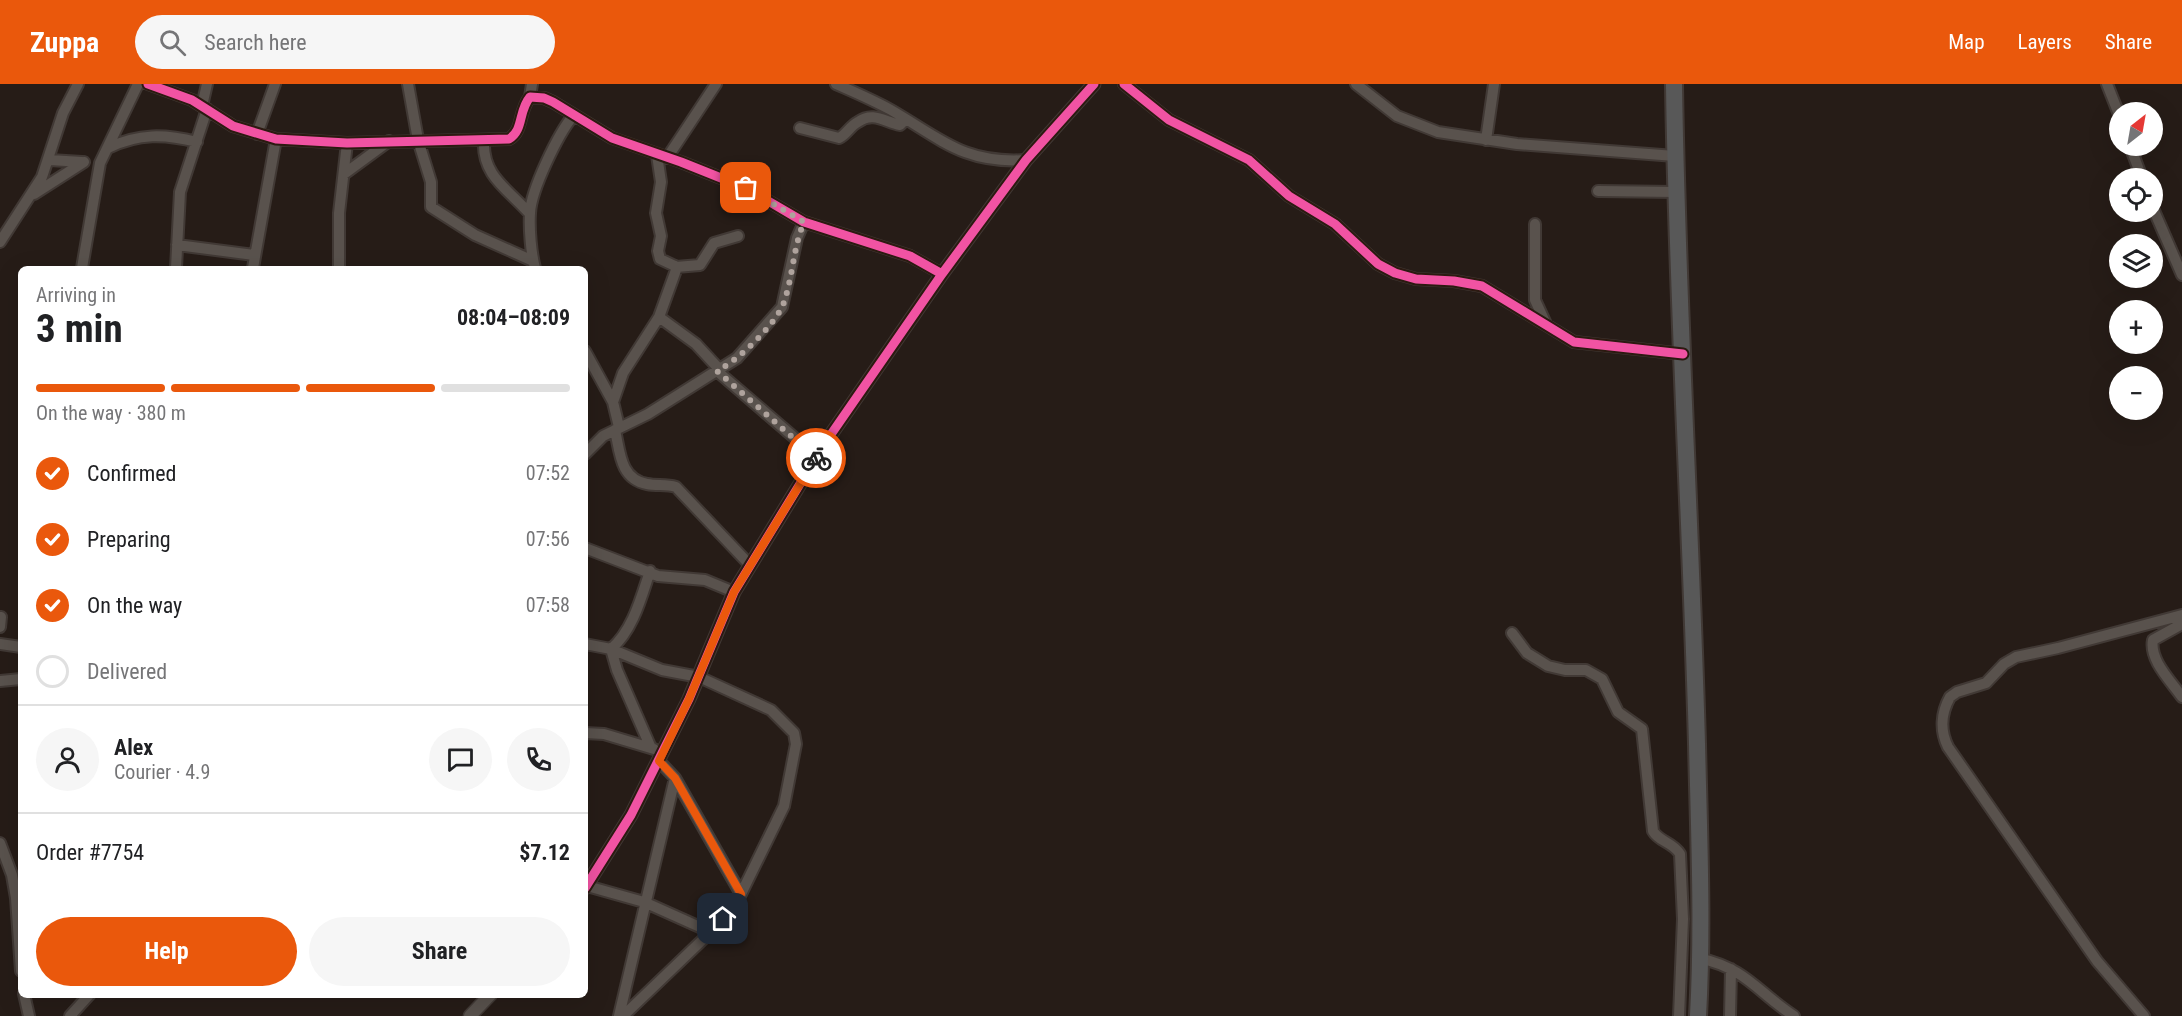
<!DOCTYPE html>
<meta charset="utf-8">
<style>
:root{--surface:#fff;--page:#f6f6f6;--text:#202124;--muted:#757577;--line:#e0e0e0;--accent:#ea580c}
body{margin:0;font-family:"Roboto Condensed",sans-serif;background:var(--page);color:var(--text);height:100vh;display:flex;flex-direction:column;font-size:22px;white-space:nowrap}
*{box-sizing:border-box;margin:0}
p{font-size:20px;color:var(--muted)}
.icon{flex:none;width:33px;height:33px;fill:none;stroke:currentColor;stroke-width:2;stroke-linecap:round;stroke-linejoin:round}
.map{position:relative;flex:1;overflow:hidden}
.panel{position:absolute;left:18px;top:182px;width:570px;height:732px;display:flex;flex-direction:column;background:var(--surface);border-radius:9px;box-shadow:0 6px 24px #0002}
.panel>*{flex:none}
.needle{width:39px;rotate:31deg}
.controls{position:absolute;left:2109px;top:18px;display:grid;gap:12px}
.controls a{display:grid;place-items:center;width:54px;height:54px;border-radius:50%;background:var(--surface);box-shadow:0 6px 24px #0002;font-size:30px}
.pin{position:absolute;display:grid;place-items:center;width:51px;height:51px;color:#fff;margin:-26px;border-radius:12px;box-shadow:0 3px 9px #0006}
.courier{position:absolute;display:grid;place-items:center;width:60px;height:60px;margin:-30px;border:4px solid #ea580c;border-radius:50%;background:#fff;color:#222;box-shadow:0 2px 8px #0007}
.head em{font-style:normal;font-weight:700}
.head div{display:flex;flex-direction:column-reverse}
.head{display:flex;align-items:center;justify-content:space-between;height:102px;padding:0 18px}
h1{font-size:39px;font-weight:700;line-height:45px}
.bar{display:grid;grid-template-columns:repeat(4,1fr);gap:9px 6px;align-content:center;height:72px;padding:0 18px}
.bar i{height:8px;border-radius:4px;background:var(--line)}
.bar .on{background:var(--accent)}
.bar p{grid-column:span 4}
.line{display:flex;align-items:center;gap:15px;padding:0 18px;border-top:2px solid var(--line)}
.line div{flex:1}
.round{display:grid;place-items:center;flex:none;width:63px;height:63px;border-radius:32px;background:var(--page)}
ol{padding:0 18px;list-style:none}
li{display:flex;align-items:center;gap:18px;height:66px}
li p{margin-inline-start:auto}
li .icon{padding:6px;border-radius:50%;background:var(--accent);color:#fff;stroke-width:4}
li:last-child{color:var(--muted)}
li i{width:33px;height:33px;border:3px solid var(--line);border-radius:50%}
.action{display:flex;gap:12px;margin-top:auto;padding:12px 18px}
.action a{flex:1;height:69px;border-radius:36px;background:var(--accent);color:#fff;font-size:24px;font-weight:700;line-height:69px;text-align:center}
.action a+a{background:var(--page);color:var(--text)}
header{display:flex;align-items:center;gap:36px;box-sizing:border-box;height:84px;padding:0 30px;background:var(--accent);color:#fff}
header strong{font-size:28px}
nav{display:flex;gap:33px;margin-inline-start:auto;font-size:21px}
.search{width:420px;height:54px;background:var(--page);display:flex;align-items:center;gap:15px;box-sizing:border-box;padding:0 21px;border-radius:33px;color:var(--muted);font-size:22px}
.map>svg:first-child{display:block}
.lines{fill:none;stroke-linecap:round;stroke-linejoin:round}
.minor-casing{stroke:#413935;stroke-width:14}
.tertiary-casing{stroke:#413935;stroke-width:15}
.trunk-casing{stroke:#413935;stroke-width:20}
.minor{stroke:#59524d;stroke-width:10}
.tertiary{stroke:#59524d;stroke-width:12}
.trunk{stroke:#585858;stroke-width:16}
.cycleway-casing{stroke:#2c1a11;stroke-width:13}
.cycleway{stroke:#f153a3;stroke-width:9}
.done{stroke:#afa39d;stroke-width:6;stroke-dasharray:0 10.8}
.route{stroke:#ea580c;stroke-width:8}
</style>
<header>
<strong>Zuppa</strong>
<div class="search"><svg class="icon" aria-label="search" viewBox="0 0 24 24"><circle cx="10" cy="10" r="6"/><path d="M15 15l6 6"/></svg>Search here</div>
<nav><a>Map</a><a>Layers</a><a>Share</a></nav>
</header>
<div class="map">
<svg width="2182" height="932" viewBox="0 0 2182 932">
<rect width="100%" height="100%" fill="#261c17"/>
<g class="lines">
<defs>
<path id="minor" d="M148,0L192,16L233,42L276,55L347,59L509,55C524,46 518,27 530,13L544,14L553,18L612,54L681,78L746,104L804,138L910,172L942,190
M408,0L418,56L431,98V123L475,151L533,177
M836,0C854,8 873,16 891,26C941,55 964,80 1026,76
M1124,0L1169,36L1249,76L1289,112L1335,140L1378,180L1395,189L1416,195L1454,197L1482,202L1574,258L1683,270
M1356,0L1397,32L1438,48L1517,60L1675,72
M2107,0L2120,33
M530,13L532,0
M202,22L207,0
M800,44L839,54C847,50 850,42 858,38C873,27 885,38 900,41L905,36
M257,50L275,0
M1486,56L1494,0
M484,57C482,92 508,105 530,130
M2130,62L2142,94
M108,64C139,49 165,50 197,58
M667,74L716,0
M50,76L82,78
M344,90L389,57
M1598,107L1676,108
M34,110L84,78
M2152,122L2182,191
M1535,140V216L1546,240
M0,158L42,93L63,29L78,0
M177,161L254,171
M676,183L700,181L714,159L738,152
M82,184L100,79L138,0
M176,184L180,108L207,25
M253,184L276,55
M339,184V129L347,59
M535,184C531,169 529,145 530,129C531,106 558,50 573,32
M659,233L696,260L720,286
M585,267L613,318L619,343
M717,287L817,373
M613,318L623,289L659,233L676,186L675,182L660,175L658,167L661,152L656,129L661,98L657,71
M615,346C620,368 620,395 647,400C657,402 666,400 676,403L749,480
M585,370L603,352L648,330L737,274L782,223L797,154L804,138
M585,464L658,492L705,496L734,508
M650,487C641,514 633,546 611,565L617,586L651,664
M2182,540L2153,556C2149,576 2171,597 2182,613
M0,543L1,533
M1512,549L1527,569L1548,582L1565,586H1586L1602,595L1618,628L1642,645L1653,747C1659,758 1673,758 1680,770L1683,835L1679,932
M0,560L21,563
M585,560L611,565L662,586L699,593L771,626L794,649L796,660L784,722L741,810L718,841L623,932
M0,597L21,595
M585,649L604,650L654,665
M659,677L675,694L741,810
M0,759L12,791L16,814L21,887
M587,802L644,818L711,848
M1699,874C1747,885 1756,907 1794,932
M24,910L29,932
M70,932L90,910
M619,932L675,694
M1730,932L1731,885
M2144,932L2097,877L1948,663C1940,647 1941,629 1950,613L1957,608L1986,599L2004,580L2016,573L2058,564L2182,531"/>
<path id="tertiary" d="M585,804L631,731L689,615L734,508L825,359L942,190L1026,76L1094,0
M470,932L491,910"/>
<path id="trunk" d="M1674,0C1677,220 1691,440 1697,660C1699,750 1703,842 1698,932"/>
</defs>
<use href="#minor" class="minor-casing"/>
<use href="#tertiary" class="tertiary-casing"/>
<use href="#trunk" class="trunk-casing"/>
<use href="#minor" class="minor"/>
<use href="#tertiary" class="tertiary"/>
<use href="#trunk" class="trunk"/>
<defs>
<path id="cycleway" d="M148,0L192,16L233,42L276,55L347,59L509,55C524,46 518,27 530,13L544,14L553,18L612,54L681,78L746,104L804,138L910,172L942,190
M1124,0L1169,36L1249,76L1289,112L1335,140L1378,180L1395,189L1416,195L1454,197L1482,202L1574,258L1683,270
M585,804L631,731L689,615L734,508L825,359L942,190L1026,76L1094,0"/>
</defs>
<use href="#cycleway" class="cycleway-casing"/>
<use href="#cycleway" class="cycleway"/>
</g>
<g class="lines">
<path class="done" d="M746,104L804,138C793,164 793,192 784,218C777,240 737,277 717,287L816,374"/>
<path class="route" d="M723,835L741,810L675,694L659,677L689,615L734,508L816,374"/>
</g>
</svg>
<div class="controls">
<a><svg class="needle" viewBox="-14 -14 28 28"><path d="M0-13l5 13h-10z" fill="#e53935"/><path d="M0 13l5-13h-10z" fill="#757577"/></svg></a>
<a><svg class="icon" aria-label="locate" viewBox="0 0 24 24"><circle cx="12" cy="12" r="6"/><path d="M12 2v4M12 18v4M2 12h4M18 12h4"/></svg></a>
<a><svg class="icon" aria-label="layers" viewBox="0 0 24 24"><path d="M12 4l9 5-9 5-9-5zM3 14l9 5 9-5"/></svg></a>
<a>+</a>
<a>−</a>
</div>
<div class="pin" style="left:746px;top:104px;background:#ea580c"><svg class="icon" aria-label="bag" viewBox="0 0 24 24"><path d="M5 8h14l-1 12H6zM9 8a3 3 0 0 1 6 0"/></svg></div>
<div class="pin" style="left:723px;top:835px;background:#1f2937"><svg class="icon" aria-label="home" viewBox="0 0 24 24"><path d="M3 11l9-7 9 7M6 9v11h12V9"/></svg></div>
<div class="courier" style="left:816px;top:374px"><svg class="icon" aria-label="bike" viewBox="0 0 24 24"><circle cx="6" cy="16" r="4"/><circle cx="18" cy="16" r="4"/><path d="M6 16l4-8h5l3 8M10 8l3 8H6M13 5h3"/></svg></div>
<section class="panel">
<div class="head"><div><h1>3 min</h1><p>Arriving in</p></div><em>08:04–08:09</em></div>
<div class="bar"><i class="on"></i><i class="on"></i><i class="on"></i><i></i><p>On the way · 380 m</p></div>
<ol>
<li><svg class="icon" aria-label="check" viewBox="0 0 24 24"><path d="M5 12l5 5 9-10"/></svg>Confirmed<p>07:52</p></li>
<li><svg class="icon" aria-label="check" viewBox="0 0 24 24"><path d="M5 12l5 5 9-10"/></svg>Preparing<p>07:56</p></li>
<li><svg class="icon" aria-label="check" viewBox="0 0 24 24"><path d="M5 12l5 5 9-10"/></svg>On the way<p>07:58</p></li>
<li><i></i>Delivered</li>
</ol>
<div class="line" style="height:108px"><a class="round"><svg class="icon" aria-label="person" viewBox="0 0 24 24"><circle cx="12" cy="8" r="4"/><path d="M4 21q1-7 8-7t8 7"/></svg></a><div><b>Alex</b><p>Courier · 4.9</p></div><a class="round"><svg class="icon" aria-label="chat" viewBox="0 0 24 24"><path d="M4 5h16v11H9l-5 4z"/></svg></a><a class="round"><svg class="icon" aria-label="phone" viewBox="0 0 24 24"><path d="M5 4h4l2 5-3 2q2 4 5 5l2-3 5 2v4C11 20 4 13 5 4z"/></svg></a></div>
<div class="line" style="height:78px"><div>Order #7754</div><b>$7.12</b></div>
<div class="action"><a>Help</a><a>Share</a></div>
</section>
</div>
